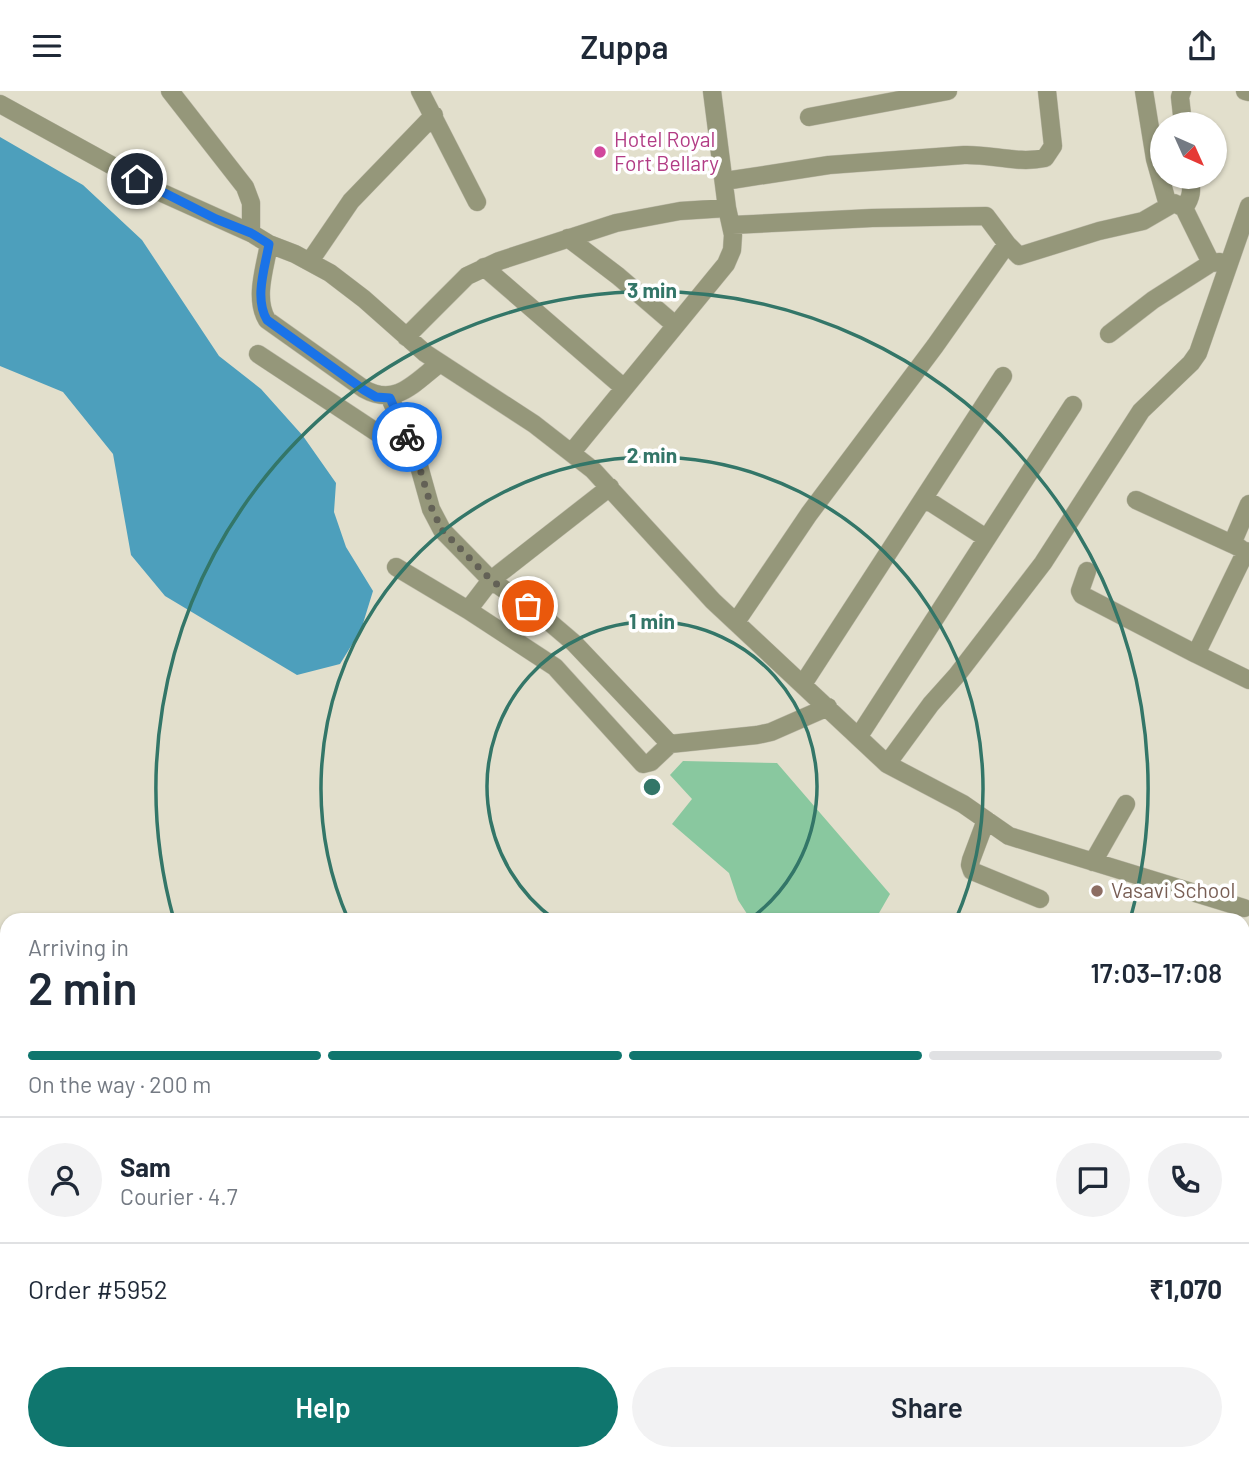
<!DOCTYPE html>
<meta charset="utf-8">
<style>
:root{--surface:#fff;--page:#f2f2f3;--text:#1f2937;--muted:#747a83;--line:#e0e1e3;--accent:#0f766e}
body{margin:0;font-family:Barlow,sans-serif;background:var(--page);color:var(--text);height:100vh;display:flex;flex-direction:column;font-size:26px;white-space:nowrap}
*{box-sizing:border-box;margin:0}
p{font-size:23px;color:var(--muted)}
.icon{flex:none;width:38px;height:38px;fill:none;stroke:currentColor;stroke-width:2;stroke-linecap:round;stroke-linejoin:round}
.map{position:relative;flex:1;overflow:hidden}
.panel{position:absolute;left:0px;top:822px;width:1250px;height:548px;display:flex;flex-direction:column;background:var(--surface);border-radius:21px 21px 0 0;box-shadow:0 2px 5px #0004}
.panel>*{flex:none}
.needle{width:46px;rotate:135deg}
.buttons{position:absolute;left:1150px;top:21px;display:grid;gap:14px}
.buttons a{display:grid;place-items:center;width:77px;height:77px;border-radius:50%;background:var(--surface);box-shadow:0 2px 5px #0004;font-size:35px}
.pin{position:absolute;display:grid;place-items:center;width:60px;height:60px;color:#fff;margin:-30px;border:4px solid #fff;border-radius:50%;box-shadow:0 2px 7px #0007}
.courier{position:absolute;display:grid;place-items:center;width:70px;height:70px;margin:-35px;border:5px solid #1a73e8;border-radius:50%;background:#fff;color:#222;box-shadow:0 2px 9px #0007}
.overview em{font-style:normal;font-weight:600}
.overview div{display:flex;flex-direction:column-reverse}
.overview{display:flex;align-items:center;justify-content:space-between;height:119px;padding:0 28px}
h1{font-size:46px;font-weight:600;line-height:52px}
.bar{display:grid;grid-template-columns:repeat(4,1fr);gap:10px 7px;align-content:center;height:84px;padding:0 28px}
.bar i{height:9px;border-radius:5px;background:var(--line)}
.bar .current{background:var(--accent)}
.bar p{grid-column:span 4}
.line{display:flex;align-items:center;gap:18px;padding:0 28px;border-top:2px solid var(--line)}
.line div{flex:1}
.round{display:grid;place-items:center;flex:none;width:74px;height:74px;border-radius:37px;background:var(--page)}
.action{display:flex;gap:14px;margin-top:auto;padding:14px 28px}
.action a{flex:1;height:80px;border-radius:42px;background:var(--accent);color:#fff;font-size:28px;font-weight:600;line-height:80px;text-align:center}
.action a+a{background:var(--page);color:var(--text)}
header{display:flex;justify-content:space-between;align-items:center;height:91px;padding:0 28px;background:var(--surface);font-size:32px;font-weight:600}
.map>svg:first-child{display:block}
.green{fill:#89c89f}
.water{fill:#4d9fbc}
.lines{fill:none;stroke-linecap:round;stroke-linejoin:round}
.minor-casing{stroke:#bfbcab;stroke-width:19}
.minor{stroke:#95977a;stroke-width:18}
.done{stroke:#636156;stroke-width:7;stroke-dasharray:0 12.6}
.route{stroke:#1a73e8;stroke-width:9}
.ring{fill:none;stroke:#337668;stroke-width:3.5}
.hotel-dot{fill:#d1479c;stroke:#fff;stroke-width:2.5}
.education-dot{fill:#8d6e63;stroke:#fff;stroke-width:2.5}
.labels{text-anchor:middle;stroke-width:7;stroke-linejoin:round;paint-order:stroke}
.hotel-label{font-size:21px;fill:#b23c85;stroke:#fff;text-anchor:start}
.education-label{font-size:21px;fill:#785e54;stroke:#fff;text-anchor:start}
.centre{fill:#337668;stroke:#fff;stroke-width:3.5}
.ring-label{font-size:21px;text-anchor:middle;font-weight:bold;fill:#337668;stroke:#fff;stroke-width:7;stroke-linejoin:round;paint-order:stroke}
</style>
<header><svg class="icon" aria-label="menu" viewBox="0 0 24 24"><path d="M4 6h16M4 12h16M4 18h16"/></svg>Zuppa<svg class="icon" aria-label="share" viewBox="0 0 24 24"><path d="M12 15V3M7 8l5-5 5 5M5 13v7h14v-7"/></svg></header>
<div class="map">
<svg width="1249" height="1370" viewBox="0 0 1249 1370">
<rect width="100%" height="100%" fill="#e2dfcc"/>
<path class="green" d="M683,670L777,672L890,803L875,829H751L738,809L729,782L672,733L692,708L670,684Z"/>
<path class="water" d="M0,46L83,94L142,149L219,265L261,298L303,345L336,392L334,421L346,456L373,500L361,539L340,573L297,584L165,505L131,464L113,363L63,301L0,275Z"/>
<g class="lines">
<defs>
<path id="minor" d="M170,0L245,96L251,112V142
M420,0L477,111
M1144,0L1155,68L1168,114
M1182,0L1180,6L1183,33
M1245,0L1249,1
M0,13L160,101L251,142L269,153L295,163L330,182L364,208L425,262L534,333L593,379L713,510L887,673L963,713L1009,745L1244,817
M809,26L948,0
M725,90L829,74L964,64C991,63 1018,73 1045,67L1053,55L1047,0
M1184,117C1192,106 1192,99 1190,86
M732,134L872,127L986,125L1007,153L935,255L809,423L736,531
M568,147L618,185L675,234
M269,153C265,177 254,207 267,229L364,298C396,316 414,292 440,272
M1007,153L1019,165L1099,140L1143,130L1174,112L1184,117L1211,172
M310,170L351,110L434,24
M484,176L624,297
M1109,243L1153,209L1211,172L1220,171
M406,246L467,185L499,170L616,132L680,120L727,117
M258,263L417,368
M390,307L417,368L431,418L442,439L491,489L547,529L574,552L670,653L757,644L771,641L828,616
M572,361L726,173L732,159L733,144L727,117L712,0
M924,407L986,447
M1136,409L1232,453
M1240,457L1232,453L1249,413
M1246,460L1196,563L1249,589
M396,476L468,519L555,576L643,673L651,671L670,653
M1087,480L1080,500L1082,504L1196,563
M468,519L491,489L610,396
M803,593L1003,285
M859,645L1073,314
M887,673L931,613L957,584L1043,472L1141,320L1191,272L1198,262L1249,115
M986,729L971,769L970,774L972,780L1040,808
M1093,771L1126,713
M1242,878L1249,861
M1242,1192L1249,1174
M1242,1286L1249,1290
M1215,1363L1222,1370
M1064,1370L1066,1363
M1081,1370L1083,1363
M1185,1370L1187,1363"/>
</defs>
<use href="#minor" class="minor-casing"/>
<use href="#minor" class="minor"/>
</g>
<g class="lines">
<path class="done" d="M407,346L417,368L432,418L442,439L491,489L528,515"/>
<path class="route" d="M137,88L216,128L251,142L269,153C265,177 254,207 267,229L364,299L376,306L390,307L407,346"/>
</g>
<g class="ring">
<path d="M555 829A165 165 0 1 1 749 829"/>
<path d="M348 828A331 331 0 1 1 956 828"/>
<path d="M174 829A496 496 0 1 1 1130 829"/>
</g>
<circle class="hotel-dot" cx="600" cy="61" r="7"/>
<circle class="education-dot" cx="1097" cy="800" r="7"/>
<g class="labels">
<g class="hotel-label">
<text x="614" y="56">Hotel Royal<tspan x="614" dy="24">Fort Bellary</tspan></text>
</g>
<g class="education-label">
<text x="1111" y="807">Vasavi School</text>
</g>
</g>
<circle cx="652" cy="696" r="10" class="centre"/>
<g class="ring-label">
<text x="652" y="207">3 min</text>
<text x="652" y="372">2 min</text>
<text x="652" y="538">1 min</text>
</g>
</svg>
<div class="buttons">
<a><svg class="needle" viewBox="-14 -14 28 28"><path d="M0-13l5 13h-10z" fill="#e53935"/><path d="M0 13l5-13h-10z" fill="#747a83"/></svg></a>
</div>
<div class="pin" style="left:528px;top:515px;background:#ea580c"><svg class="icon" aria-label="bag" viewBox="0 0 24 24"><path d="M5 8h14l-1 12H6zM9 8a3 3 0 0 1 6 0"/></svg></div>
<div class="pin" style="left:137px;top:88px;background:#1f2937"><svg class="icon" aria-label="home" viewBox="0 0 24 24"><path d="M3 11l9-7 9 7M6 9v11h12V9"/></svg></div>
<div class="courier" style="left:407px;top:346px"><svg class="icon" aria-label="bike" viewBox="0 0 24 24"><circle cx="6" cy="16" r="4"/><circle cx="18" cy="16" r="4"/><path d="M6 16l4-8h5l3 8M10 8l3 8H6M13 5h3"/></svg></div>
<section class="panel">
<div class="overview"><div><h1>2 min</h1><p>Arriving in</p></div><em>17:03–17:08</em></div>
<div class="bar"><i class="current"></i><i class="current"></i><i class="current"></i><i></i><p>On the way · 200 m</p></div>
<div class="line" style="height:126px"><a class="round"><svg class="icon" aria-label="person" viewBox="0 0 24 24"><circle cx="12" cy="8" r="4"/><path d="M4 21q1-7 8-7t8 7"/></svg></a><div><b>Sam</b><p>Courier · 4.7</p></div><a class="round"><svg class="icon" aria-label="chat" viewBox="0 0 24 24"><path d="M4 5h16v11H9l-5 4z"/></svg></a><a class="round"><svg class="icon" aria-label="phone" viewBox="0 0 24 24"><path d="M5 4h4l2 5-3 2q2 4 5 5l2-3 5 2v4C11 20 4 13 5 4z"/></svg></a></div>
<div class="line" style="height:91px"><div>Order #5952</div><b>₹1,070</b></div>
<div class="action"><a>Help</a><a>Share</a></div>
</section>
</div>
